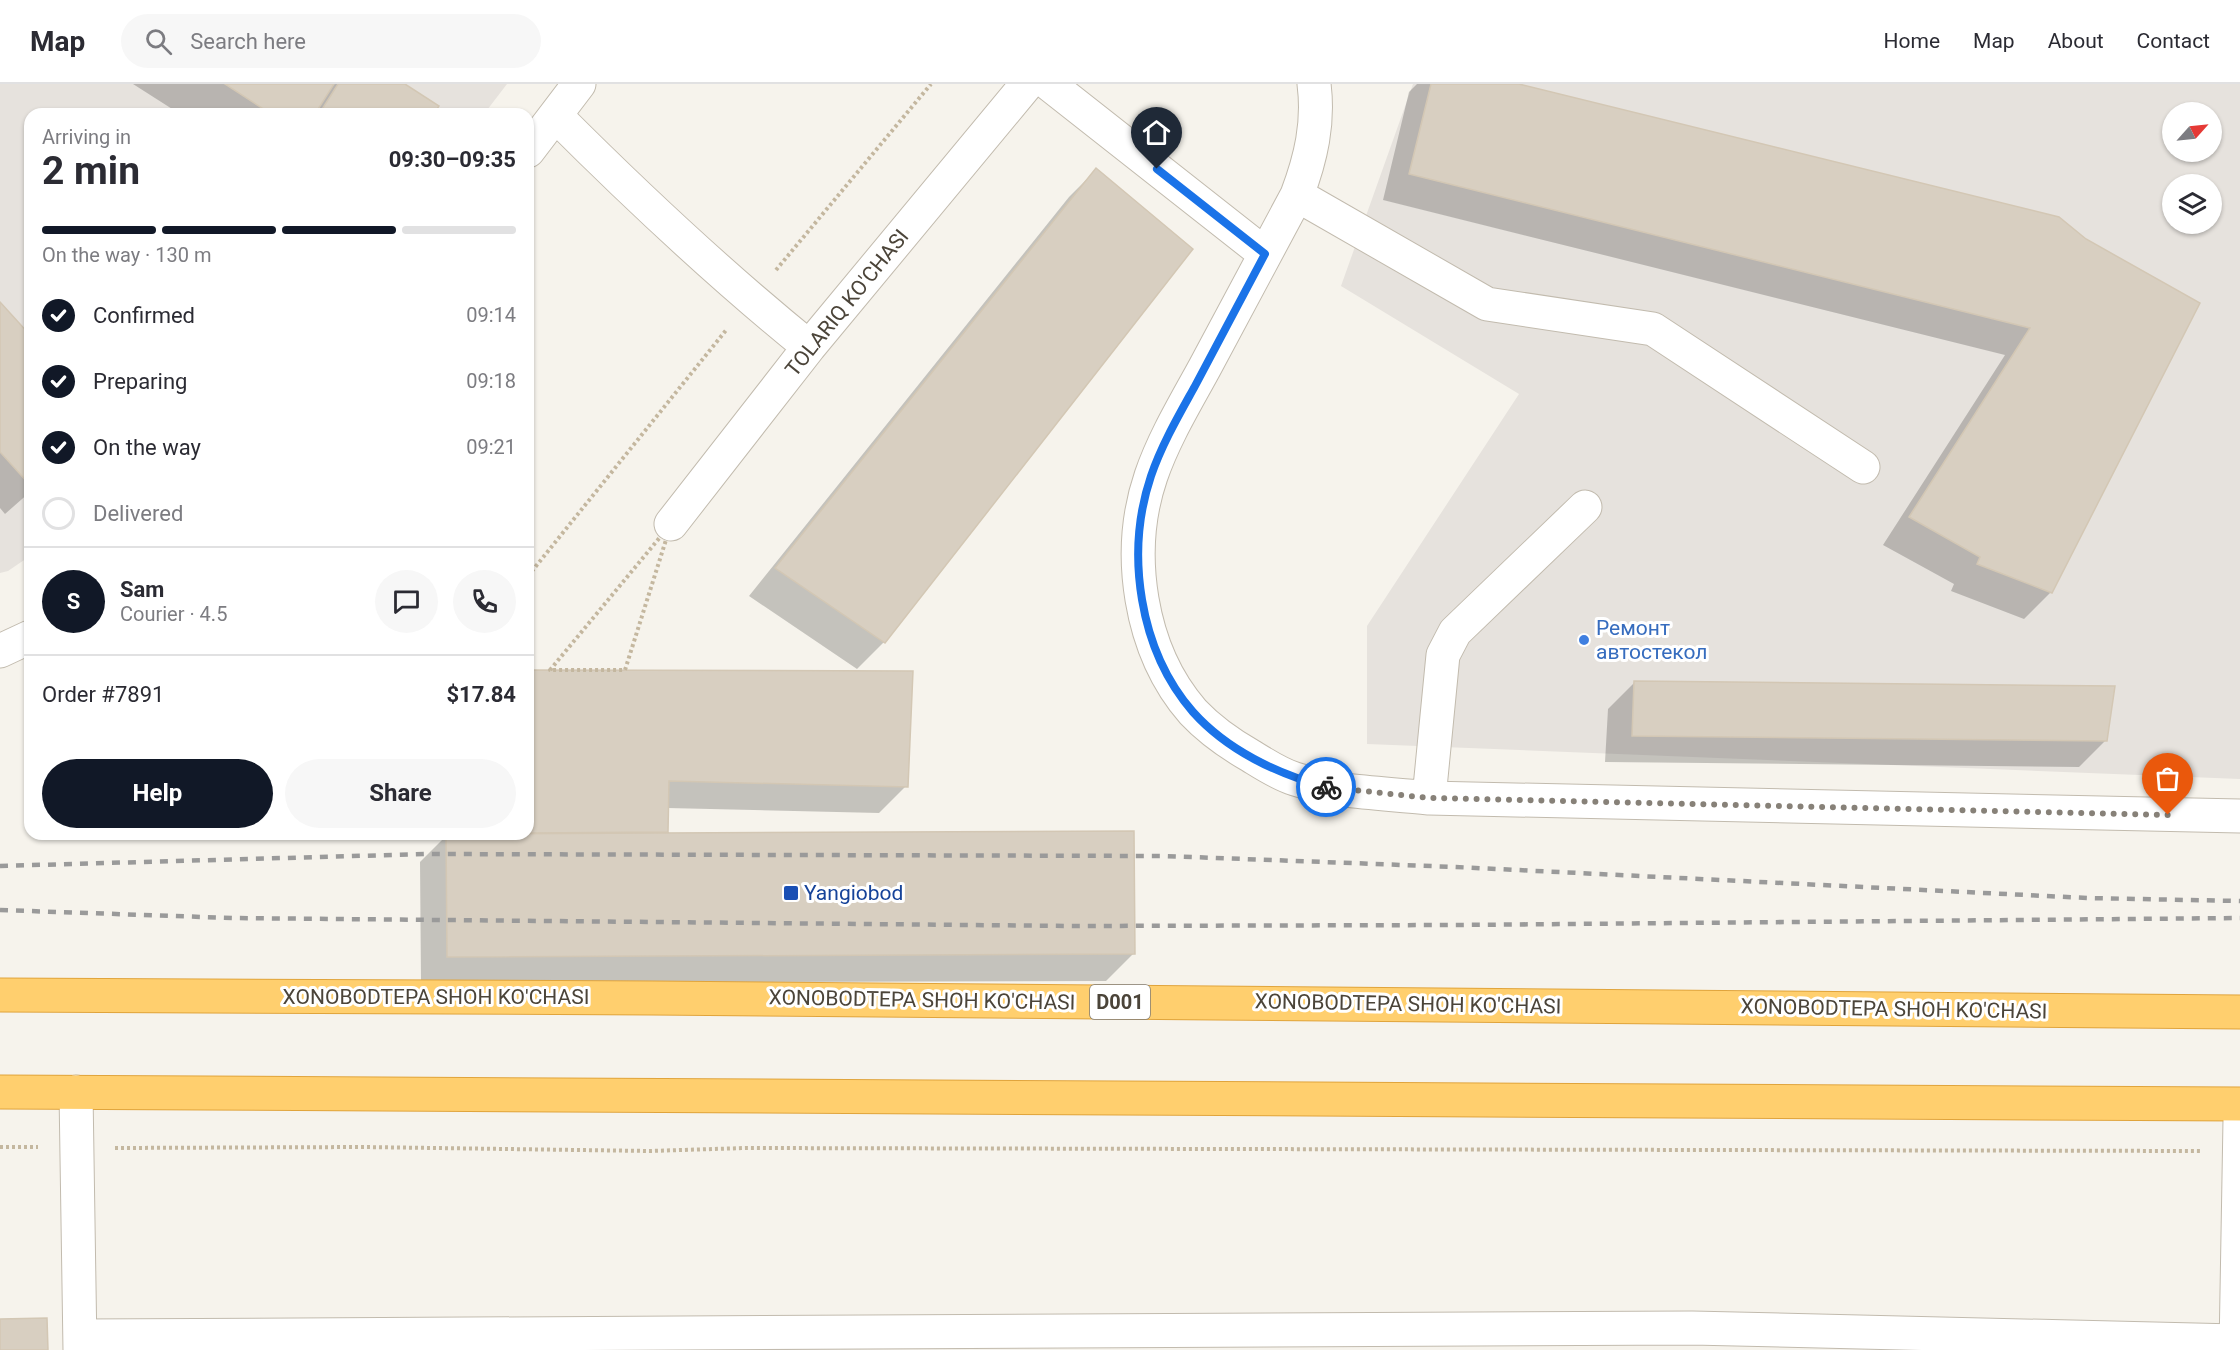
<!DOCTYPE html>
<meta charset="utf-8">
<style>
:root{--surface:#fff;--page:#f7f7f7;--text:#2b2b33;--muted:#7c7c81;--line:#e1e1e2;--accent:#111827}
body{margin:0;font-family:Roboto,sans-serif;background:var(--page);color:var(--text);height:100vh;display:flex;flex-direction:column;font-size:22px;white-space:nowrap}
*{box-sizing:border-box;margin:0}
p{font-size:20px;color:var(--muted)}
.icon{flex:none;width:33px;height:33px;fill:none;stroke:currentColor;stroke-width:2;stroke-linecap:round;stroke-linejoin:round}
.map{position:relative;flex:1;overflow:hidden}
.side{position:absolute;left:24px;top:24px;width:510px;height:732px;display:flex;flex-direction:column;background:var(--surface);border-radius:18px;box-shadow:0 2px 4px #0004}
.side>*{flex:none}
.needle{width:39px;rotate:63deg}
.buttons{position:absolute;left:2162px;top:18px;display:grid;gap:12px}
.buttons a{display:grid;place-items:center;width:60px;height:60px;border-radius:50%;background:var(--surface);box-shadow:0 2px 4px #0004;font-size:30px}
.pin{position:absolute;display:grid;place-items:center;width:51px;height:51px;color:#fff;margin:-62px -26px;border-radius:50% 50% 50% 0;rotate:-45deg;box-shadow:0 0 6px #0007}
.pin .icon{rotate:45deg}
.courier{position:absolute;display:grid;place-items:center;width:60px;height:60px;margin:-30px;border:4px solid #1a73e8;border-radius:50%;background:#fff;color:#222;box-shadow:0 2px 8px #0007}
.headline em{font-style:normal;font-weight:700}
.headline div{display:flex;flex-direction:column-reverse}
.headline{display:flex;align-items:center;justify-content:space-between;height:102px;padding:0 18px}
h1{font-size:39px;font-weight:700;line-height:45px}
.bar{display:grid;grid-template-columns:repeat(4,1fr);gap:9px 6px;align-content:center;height:72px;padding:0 18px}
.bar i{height:8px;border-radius:4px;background:var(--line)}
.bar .selected{background:var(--accent)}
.bar p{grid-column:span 4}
.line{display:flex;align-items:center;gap:15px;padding:0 18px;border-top:2px solid var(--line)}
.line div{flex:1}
.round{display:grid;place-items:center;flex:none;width:63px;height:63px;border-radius:32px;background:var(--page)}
ol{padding:0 18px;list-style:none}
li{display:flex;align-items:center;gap:18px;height:66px}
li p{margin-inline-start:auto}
li .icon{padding:6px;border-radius:50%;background:var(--accent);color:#fff;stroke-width:4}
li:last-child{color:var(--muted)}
li i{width:33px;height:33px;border:3px solid var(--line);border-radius:50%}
.button{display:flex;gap:12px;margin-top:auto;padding:12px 18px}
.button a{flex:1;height:69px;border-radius:36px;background:var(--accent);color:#fff;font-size:24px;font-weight:700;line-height:69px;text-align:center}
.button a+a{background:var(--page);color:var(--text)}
header{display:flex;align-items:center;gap:36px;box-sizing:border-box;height:84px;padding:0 30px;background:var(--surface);border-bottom:2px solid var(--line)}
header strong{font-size:28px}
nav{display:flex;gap:33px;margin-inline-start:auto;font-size:21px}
.search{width:420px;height:54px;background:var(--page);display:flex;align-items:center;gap:15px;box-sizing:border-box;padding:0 21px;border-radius:33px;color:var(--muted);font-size:22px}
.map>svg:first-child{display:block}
.industrial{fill:#e6e2dd;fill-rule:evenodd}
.shadow{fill:#0003}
.building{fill:#d8cfc1;stroke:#d3c7b4;stroke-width:1.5}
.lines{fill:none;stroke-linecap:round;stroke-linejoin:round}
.minor-casing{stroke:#c2bbae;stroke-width:35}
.highway-casing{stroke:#e0a43c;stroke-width:35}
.path{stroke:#c4b79f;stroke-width:4;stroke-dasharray:3 3;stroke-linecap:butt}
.minor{stroke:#fff;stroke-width:33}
.highway{stroke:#ffcf6e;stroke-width:33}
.rail{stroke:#9a9a9a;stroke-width:4.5;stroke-dasharray:8 8;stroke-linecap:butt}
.done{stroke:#878178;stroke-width:6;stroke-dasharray:0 10.8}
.route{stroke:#1a73e8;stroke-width:8}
.shop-dot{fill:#3f7fe0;stroke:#fff;stroke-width:2}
.transit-dot{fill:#1a4fb4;stroke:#fff;stroke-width:2}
.labels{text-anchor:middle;stroke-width:6;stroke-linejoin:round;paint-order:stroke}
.shield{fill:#fff;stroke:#817c74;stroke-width:1.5}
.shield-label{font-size:20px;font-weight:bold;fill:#4b4439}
.street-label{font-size:21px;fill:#4b4439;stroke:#fff}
.shop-label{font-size:21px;fill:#366cbe;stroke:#fff;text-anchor:start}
.transit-label{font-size:21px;fill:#164399;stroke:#fff;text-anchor:start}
</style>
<header>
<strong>Map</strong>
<div class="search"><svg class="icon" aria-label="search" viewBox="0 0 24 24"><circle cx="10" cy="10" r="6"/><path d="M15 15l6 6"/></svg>Search here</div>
<nav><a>Home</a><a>Map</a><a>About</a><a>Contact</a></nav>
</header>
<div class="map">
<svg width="2240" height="1266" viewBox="0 0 2240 1266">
<rect width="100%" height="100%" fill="#f6f3ec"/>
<path class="industrial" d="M0,0H507L484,30H30V472L8,487L0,489Z
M1413,0H2240V695L1367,660V542L1519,310L1341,202ZM2172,28H2211V68H2172ZM2172,100H2211V140H2172Z"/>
<path class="shadow" d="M133,0H402L432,30H180Z
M1417,0H1512L2058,134L2051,508L2024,535L1951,507L1954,500L1883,461L2005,271L1383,116L1409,8Z
M1096,86L1191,166L884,558L857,585L749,512L1069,113Z
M0,220L30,253V408L5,430L0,424Z
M528,587L906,702L879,729L667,724V750L1133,870L1106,897L421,899L420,778L447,751L528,750Z
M1635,598L2106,656L2079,683L1605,678L1608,625Z"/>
<path class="building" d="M225,0H334L315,30H271Z
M338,0H405L439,22L434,30H319Z
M1431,0H1519L2059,133L2086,155L2200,219L2052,509L1977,480L1980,473L1909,433L2030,244L1409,90Z
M1096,84L1193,165L885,559L775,484Z
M0,218L30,251V401L0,368Z
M528,586L913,587L908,703L669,697L668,748L528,749Z
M1634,597L2115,602L2107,657L1632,652Z
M1134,747L1135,870L447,873L446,750Z
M47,1234L48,1266H0V1235Z"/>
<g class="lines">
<defs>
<path id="minor" d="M1049,0L1265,170
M1314,0C1319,39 1311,74 1297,111C1267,168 1236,225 1205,283C1186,318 1164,354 1151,392C1125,468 1139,566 1193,628C1209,645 1230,660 1251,672C1264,680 1279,690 1295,695C1337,709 1385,709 1429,714L2240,732
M556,32C637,113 720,191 809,263
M528,67L579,0
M1297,111L1487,220L1653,245L1863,383
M671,440L809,263L1027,0
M0,567L30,553
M1429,714L1443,571L1455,548L1585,423
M76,1008L80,1266
M80,1252L1692,1244L2236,1257
M2236,1266L2240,1036"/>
<path id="highway" d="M0,911L652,914L2240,928
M0,1008L2240,1020"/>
</defs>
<use href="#minor" class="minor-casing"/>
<use href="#highway" class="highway-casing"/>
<path class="path" d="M776,186L931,0
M671,440L625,586H550Z
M528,492L727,245
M0,1063H38
M115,1064L364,1063L650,1067L745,1064L2201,1067"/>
<use href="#minor" class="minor"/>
<use href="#highway" class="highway"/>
<path class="rail" d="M0,782L426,770L1164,772L1456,783L2087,814L2240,817
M0,826L232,834L1076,842L1456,841L2240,834"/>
</g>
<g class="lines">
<path class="done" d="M1326,703L1429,714L2168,731"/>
<path class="route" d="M1157,85L1265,170C1242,214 1218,258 1195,302C1179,331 1162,360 1151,392C1125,469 1139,566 1193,628C1227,666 1277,690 1326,703"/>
</g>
<circle class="shop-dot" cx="1584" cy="556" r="6"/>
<rect class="transit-dot" x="783" y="801" width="16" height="16" rx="3"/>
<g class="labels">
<rect class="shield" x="1090" y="901" width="60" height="34" rx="4.5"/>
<g class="shield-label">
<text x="1120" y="925">D001</text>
</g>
<g class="street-label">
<text transform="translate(847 219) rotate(-51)" y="7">TOLARIQ KO'CHASI</text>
<text x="436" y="920">XONOBODTEPA SHOH KO'CHASI</text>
<text transform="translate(922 916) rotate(1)" y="7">XONOBODTEPA SHOH KO'CHASI</text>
<text transform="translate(1408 920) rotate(1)" y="7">XONOBODTEPA SHOH KO'CHASI</text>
<text transform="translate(1894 925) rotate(1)" y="7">XONOBODTEPA SHOH KO'CHASI</text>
</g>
<g class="shop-label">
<text x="1596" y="551">Ремонт<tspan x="1596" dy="24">автостекол</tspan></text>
</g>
<g class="transit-label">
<text x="804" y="816">Yangiobod</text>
</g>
</g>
</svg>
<div class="buttons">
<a><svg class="needle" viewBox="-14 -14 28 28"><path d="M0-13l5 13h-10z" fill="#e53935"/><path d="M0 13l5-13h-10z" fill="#7c7c81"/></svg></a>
<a><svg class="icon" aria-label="layers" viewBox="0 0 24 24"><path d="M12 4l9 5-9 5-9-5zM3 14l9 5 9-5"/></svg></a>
</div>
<div class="pin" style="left:2168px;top:731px;background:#ea580c"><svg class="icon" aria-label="bag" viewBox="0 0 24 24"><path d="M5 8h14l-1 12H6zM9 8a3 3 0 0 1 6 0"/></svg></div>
<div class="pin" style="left:1157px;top:85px;background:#1f2937"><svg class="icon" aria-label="home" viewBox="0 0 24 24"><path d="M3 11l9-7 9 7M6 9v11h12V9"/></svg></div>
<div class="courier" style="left:1326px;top:703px"><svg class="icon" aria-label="bike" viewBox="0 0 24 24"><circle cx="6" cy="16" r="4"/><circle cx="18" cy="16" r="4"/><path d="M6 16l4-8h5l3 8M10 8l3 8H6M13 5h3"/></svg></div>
<section class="side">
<div class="headline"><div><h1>2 min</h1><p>Arriving in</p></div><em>09:30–09:35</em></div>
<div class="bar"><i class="selected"></i><i class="selected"></i><i class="selected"></i><i></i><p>On the way · 130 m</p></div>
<ol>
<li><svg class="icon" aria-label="check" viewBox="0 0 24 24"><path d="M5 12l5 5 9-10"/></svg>Confirmed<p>09:14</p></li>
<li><svg class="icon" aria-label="check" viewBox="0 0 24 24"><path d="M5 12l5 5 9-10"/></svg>Preparing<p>09:18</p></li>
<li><svg class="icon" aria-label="check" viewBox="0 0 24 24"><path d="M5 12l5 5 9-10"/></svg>On the way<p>09:21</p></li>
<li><i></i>Delivered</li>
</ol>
<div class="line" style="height:108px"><b class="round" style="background:var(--accent);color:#fff">S</b><div><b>Sam</b><p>Courier · 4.5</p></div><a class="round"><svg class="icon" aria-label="chat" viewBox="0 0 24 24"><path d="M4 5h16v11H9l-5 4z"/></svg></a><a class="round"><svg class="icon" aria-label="phone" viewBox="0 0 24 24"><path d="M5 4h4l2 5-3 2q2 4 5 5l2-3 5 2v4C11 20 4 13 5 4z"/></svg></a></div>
<div class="line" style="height:78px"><div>Order #7891</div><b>$17.84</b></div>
<div class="button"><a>Help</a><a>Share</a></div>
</section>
</div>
